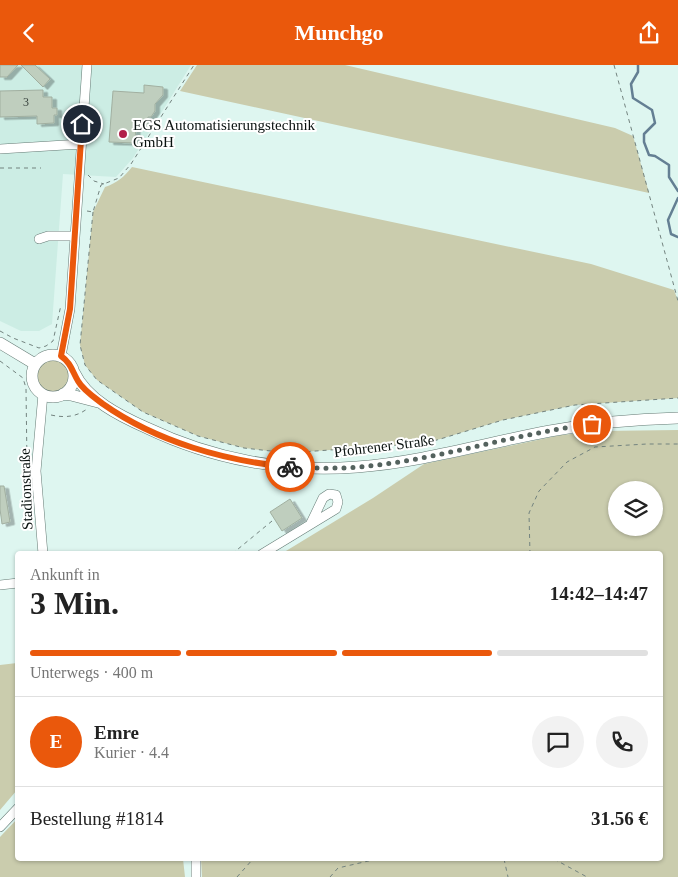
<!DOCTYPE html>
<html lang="de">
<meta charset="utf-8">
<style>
:root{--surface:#fff;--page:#f2f2f2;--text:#222;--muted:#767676;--line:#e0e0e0;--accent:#ea580c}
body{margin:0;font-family:"Times New Roman",serif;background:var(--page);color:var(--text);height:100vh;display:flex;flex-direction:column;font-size:19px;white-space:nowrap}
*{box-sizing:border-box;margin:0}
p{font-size:16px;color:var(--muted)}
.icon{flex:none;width:28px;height:28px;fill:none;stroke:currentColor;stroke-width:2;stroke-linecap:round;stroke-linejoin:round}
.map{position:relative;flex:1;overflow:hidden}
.panel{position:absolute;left:15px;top:486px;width:648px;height:310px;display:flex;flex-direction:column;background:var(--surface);border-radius:5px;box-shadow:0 1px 4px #0004}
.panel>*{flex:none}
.fabs{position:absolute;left:608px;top:416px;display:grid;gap:10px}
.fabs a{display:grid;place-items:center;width:55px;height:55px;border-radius:50%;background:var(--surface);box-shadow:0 1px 4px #0004;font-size:25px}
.pin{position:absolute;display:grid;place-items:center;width:42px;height:42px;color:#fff;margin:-21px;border:2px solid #fff;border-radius:50%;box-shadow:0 1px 5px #0007}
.courier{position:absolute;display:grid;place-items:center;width:50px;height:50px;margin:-25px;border:4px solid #ea580c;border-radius:50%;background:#fff;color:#222;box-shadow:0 1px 6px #0007}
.headline em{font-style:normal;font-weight:700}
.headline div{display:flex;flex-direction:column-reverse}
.headline{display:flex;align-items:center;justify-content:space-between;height:85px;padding:0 15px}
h1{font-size:32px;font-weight:700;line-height:38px}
.bar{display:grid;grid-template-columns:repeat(4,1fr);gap:8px 5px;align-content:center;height:60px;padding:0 15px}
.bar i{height:6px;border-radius:4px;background:var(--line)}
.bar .selected{background:var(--accent)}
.bar p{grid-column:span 4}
.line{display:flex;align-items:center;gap:12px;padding:0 15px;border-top:1px solid var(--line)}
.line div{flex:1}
.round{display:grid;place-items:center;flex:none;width:52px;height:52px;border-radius:26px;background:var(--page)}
header{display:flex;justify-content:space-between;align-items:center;height:65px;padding:0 15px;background:var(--accent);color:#fff;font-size:22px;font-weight:700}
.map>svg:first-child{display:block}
.built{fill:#ccede4}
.green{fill:#caccad;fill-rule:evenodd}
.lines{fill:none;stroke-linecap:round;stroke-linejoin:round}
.stream{stroke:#647f93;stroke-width:2.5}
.building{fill:#bfcebe;stroke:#a1afa0;filter:url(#shadow)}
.minor-casing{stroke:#647a74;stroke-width:10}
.major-casing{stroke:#647a74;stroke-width:12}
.path{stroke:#73837f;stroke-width:1;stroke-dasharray:4 4;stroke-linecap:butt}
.minor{stroke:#fff;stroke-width:9}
.major{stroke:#fff;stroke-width:11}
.done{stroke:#54625e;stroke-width:5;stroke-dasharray:0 9}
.route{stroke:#ea580c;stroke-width:6}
.poi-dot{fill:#b11f48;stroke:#fff;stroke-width:2}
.labels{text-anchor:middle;stroke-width:4;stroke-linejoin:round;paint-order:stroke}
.number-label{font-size:12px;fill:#37413c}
.poi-label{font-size:15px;fill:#0a1210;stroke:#fff;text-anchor:start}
.street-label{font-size:15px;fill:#0a1210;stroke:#fff}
</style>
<header><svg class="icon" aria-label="back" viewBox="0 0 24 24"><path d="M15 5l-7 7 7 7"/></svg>Munchgo<svg class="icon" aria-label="share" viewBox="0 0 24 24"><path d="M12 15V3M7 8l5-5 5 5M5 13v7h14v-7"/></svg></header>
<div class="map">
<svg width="678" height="812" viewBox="0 0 678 812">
<defs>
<filter id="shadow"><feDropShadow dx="4.5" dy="2.5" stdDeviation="0" flood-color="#0004"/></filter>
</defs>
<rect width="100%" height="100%" fill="#def6f0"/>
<path class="built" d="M0,0H191L133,93L116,112L63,109L52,259L39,266H21L0,256Z"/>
<path class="green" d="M197,0H345L615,63L633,71L649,128L180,26Z
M132,102L591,199L674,225L678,236V333L575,340L503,355L427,378L288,388L244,383L198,371L143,347L97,315L85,300L80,280L93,147L105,122C117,118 124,112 132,102Z
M35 310a18 18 0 1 1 36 0a18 18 0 1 1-36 0Z
M678,365V812H202L201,794H660V489H281L373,433L424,399L561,370L601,366ZM616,425H654V462H616Z
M17,598V725L0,745V600Z
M17,754L18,794H183L185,812H0V772Z"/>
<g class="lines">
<path class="stream" d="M638,0V7L631,19L633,33L652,45L655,58L644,69V77L649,90L655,91L669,100V112L678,126
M678,133L668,155L671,169L678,172"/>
</g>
<path class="building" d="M0,0H18L7,12H0Z
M21,0H35L50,14L43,22Z
M144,20L163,22V30L155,39V46L151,52H148L147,60H136L135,78L109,77L113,26L144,28Z
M43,25V32H52V43H57V50H54V58L37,59V51L0,52V26Z
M0,421H4L10,457L2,459L0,444Z
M290,434L302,453L282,466L270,447Z"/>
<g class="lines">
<defs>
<path id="minor" d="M0,84L81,79
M39,174L48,171H75
M61,291L70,244L87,0
M43,329L36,406L43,489
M262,489L336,444L338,437L336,430L329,429L323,433L311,458
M0,520L18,518
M0,762L18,743
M196,794V812"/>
<path id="major" d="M0,278L35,299
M32 311a21 21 0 1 1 42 0a21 21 0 1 1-42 0Z
M74,307C87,335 120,351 147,363C212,394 285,408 357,402C422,397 486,378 550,366C592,358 635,354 678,353
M63,329L71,330L98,337"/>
</defs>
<use href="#minor" class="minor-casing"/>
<use href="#major" class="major-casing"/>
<path class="path" d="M614,0L678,236
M0,103H41
M88,110L94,116L104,119
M87,146L93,147L101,120L119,113L131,99L194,0
M93,147L80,280L85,300L97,315L143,347L198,371L244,383L288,388L427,378L503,355L575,340L678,333
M0,266L13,273L39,283L46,281L53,276L61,240
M0,296L23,313L26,323L27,399
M51,350C65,353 76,352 87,344
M232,489L272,456
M530,489L529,448L539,426L567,397L595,382L647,379H678
M504,794L508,812
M554,794L587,812
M237,812L253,794
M330,812L338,803L377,794"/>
<use href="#minor" class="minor"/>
<use href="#major" class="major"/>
</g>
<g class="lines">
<path class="done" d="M290,402C313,403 336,404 359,402C438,395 513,369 592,359"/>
<path class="route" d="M82,59L70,244L61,291C71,298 72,306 78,316C83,325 95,333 103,339C157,377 225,396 290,402"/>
</g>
<circle class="poi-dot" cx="123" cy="69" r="5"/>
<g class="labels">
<g class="number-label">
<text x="26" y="41">3</text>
</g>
<g class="poi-label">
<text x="133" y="65">EGS Automatisierungstechnik<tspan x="133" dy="17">GmbH</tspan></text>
</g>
<g class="street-label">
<text transform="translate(384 381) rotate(-7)" y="5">Pfohrener Straße</text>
<text transform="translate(26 424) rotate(-92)" y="5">Stadionstraße</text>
</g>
</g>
</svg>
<div class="fabs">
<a><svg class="icon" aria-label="layers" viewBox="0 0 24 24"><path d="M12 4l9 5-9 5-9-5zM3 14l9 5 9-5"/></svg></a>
</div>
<div class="pin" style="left:592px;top:359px;background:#ea580c"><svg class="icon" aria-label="bag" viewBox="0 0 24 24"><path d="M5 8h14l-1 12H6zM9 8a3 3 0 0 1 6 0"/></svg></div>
<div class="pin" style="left:82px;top:59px;background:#1f2937"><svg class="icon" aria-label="home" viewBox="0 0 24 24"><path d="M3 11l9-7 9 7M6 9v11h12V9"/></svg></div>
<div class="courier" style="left:290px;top:402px"><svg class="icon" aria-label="bike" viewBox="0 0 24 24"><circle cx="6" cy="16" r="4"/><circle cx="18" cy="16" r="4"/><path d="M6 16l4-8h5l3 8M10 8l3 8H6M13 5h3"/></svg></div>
<section class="panel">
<div class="headline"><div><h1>3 Min.</h1><p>Ankunft in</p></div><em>14:42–14:47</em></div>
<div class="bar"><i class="selected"></i><i class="selected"></i><i class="selected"></i><i></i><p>Unterwegs · 400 m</p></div>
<div class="line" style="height:90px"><b class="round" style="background:var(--accent);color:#fff">E</b><div><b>Emre</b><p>Kurier · 4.4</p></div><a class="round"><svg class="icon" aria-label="chat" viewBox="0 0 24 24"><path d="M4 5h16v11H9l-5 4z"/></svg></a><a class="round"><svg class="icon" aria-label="phone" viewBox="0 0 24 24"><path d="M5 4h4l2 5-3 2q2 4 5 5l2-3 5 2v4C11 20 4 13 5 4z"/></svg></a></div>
<div class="line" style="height:65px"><div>Bestellung #1814</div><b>31.56 €</b></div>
</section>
</div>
